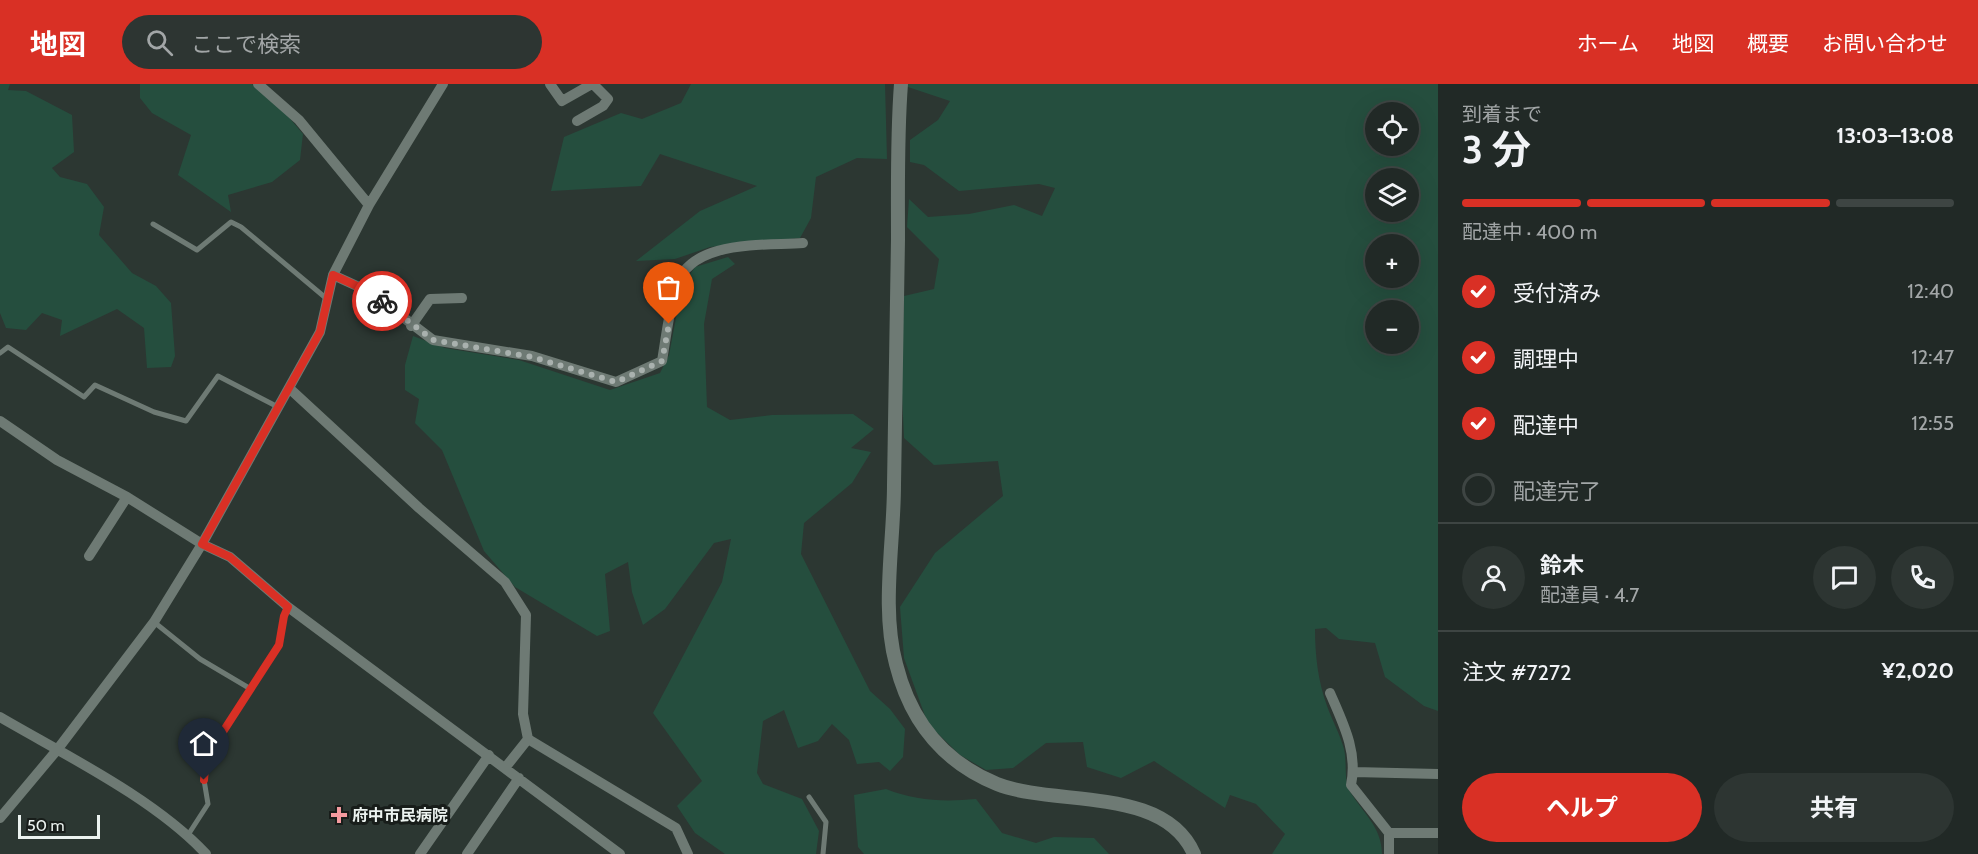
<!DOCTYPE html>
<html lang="ja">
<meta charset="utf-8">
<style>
:root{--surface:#212926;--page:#2d3532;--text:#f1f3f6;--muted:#a2a6a7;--line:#3e4543;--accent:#d93025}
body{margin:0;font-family:Cabin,"Noto Sans JP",sans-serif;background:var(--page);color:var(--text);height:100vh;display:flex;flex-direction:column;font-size:22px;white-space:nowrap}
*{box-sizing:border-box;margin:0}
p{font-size:20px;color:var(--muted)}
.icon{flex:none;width:33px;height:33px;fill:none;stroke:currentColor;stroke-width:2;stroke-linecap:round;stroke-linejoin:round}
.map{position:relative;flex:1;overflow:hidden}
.drawer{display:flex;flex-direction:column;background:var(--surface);width:540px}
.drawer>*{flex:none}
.tools{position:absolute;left:1365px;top:18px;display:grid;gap:12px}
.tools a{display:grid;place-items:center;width:54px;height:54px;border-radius:50%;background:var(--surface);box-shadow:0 6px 24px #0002,0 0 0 2px var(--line);font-size:30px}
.scale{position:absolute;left:18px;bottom:15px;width:82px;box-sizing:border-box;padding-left:6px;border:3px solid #ecf3f0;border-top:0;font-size:16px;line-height:21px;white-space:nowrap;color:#ecf3f0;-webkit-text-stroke:4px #181d1a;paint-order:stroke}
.pin{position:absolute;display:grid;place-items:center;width:51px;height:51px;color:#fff;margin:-62px -26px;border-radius:50% 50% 50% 0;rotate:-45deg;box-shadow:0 0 6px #0007}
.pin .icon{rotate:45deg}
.courier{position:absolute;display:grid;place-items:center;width:60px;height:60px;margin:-30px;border:4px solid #d93025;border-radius:50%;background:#fff;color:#222;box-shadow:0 2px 8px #0007}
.overview em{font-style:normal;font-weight:700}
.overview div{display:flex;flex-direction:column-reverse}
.overview{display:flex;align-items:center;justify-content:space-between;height:102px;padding:0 24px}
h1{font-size:39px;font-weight:700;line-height:45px}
.bar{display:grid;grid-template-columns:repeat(4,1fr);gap:9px 6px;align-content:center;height:72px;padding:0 24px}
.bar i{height:8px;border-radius:4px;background:var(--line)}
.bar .active{background:var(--accent)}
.bar p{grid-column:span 4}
.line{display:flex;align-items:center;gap:15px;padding:0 24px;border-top:2px solid var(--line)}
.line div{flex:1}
.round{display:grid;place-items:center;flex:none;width:63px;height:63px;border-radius:32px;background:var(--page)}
ol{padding:0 24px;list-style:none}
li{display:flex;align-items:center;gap:18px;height:66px}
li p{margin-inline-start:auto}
li .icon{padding:6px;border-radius:50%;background:var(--accent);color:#fff;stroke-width:4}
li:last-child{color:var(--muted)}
li i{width:33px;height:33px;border:3px solid var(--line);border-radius:50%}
.cta{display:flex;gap:12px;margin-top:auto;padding:12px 24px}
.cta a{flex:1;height:69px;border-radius:36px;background:var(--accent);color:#fff;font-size:24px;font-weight:700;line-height:69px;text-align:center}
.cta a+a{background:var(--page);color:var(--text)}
header{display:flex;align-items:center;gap:36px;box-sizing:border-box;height:84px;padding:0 30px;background:var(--accent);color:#fff}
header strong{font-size:28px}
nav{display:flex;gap:33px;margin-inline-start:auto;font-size:21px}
.search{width:420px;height:54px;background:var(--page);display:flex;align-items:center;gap:15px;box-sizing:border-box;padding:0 21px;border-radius:33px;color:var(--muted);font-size:22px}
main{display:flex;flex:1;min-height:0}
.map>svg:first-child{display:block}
.green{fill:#254e3e;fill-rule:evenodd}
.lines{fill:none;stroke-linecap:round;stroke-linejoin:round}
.service{stroke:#6e7a74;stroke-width:5}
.minor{stroke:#6e7a74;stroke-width:10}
.tertiary{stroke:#6e7a74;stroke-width:14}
.done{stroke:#a9b1ae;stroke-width:6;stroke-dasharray:0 10.8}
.route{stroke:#d93025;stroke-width:8}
.poi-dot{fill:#f49b9f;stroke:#181d1a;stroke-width:2}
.labels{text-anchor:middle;stroke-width:6;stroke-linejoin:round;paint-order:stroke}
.poi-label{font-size:16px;font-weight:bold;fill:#ecf3f0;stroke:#181d1a;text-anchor:start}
</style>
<header>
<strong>地図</strong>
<div class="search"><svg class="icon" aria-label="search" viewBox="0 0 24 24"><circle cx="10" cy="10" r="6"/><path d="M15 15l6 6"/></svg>ここで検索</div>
<nav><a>ホーム</a><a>地図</a><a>概要</a><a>お問い合わせ</a></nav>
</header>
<main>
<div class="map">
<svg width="1438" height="770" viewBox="0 0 1438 770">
<rect width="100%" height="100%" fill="#2c3732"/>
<path class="green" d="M0,0H10L8,6L26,7L72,31L74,68L52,84L60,93L87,100L104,123L99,151L132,189L156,202L171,219L175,272L171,283L147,284L144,244L117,225L60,252L62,236L42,229L26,246L6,244L0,229Z
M140,0H252L281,24L303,50L300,76L272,98L228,111L231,128L178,91L191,51L152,29L140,14Z
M691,0H885L887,75L857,74L816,93L811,134L800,154L710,163L675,175L636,177L700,127L757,102L660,70L641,102L551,107L564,53L621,29L642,35L681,19Z
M908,0H1438V627L1424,622L1385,593L1375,559L1339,555L1326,544L1315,545C1315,571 1318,597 1327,622C1332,636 1340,650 1344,665C1347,677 1344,696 1349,706C1362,728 1382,743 1382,770H1272L1285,750L1256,720L1230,711L1225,724L1154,677L1121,694L1087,683L1083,658L1046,659L1013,684L986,686L960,671L928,640L904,574L900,523L935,469L1003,412L998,377L934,381L904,354L901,288L904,212L934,205L939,175L907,143L909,115L928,133L969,130L1014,121L1042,132L1055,104L1039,100L959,107L924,81L910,78V56L938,36L950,17L908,3ZM1376,28H1408V62H1376ZM1376,94H1408V128H1376ZM1376,160H1408V194H1376ZM1376,226H1408V260H1376Z
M728,173L735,180L712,195L704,240L707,323L730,336L772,331L853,330L874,345L851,364L871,368L852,399L804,439L801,470L870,607L890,625L905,645L903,673L890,687L879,678L857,680L849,656L832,640L818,657L798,664L784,626L763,637L757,689L763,700L802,715L819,747L816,770H725L695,749L677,722L702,697L653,629L722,498L731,455L714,459L665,525L643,541L632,508L628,478L605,490L610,547L597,552L515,503L484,467L442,366L415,339L419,315L405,306V281L413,252L445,264L519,276L610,306L660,289L669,271L682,202L695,183Z
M886,705C916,717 944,718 976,715L1002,749L1036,759L1054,753L1094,754L1109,770H864L858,763L854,711Z"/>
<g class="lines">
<path class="service" d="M153,140L197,166L231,138L241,143L327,215
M0,269L8,263L84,313L95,301L154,328L186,337L218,292L278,323
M154,538L200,575L249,604
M809,713L826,738L823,770
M188,751L208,720L204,696L206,674L279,561L284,532L288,523"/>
<path class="minor" d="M258,0L299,36L369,121
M550,0L562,17L592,0
M577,37L603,22L608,15L593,0
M333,191L370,208L433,256L532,272L616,298L662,277C666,253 669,227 676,203C690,155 763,162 803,159
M411,242L430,215L462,214
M289,304L419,424L505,498L526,531L523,630L528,655L676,744L688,770
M0,337L57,376L127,413L202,460L230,473L288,523L620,770
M89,472L127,413
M1330,609C1343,639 1358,668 1351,701L1389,749V770
M0,633C65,671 155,715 206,770
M505,684L528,655
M1354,688L1438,690
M0,734L57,666L154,538L202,460L320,248L333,191L369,121L443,0
M1389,749H1438
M420,770L489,671
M467,770L519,694"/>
<path class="tertiary" d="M901,0C897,51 898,103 898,155C897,237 896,319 894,401C894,458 881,525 896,580C910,636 943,678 997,700C1055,723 1164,701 1194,770"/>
</g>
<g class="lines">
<path class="done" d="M382,217L433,256L532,273L616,298L662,277L669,240"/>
<path class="route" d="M204,696L206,674L279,561L284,532L288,523L230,473L202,460L320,248L333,191L370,208L382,217"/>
</g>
<path class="poi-dot" d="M336 722h6v6h6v6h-6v6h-6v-6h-6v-6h6z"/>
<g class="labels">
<g class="poi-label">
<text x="352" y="737">府中市民病院</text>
</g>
</g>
</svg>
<div class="tools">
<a><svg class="icon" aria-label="locate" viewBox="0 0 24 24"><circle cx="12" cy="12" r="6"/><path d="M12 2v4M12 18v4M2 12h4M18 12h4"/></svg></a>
<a><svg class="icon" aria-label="layers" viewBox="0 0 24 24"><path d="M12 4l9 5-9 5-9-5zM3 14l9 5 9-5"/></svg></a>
<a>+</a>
<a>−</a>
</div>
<div class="scale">50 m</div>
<div class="pin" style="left:669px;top:240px;background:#ea580c"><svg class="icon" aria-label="bag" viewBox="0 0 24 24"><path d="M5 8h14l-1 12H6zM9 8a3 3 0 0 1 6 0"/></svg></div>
<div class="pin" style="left:204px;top:696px;background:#1f2937"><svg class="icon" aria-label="home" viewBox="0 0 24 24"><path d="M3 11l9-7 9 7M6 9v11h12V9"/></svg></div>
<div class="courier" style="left:382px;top:217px"><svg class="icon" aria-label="bike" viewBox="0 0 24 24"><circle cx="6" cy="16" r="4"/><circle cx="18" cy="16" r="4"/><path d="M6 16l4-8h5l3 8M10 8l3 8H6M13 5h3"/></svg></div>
</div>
<section class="drawer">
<div class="overview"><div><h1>3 分</h1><p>到着まで</p></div><em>13:03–13:08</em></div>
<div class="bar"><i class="active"></i><i class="active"></i><i class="active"></i><i></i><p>配達中 · 400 m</p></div>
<ol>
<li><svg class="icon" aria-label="check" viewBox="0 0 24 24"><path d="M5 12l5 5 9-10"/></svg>受付済み<p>12:40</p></li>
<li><svg class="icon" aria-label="check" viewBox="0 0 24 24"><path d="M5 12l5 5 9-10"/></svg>調理中<p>12:47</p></li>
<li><svg class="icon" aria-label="check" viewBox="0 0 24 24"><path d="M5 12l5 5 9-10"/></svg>配達中<p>12:55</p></li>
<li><i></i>配達完了</li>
</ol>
<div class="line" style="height:108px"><a class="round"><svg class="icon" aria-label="person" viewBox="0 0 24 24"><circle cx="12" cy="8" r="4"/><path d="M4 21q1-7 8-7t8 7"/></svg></a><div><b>鈴木</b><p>配達員 · 4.7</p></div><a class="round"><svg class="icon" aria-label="chat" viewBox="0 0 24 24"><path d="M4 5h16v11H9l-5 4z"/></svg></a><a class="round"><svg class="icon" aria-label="phone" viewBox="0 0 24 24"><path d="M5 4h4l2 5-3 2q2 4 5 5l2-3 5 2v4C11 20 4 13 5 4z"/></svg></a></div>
<div class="line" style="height:78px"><div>注文 #7272</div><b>¥2,020</b></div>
<div class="cta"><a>ヘルプ</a><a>共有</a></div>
</section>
</main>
